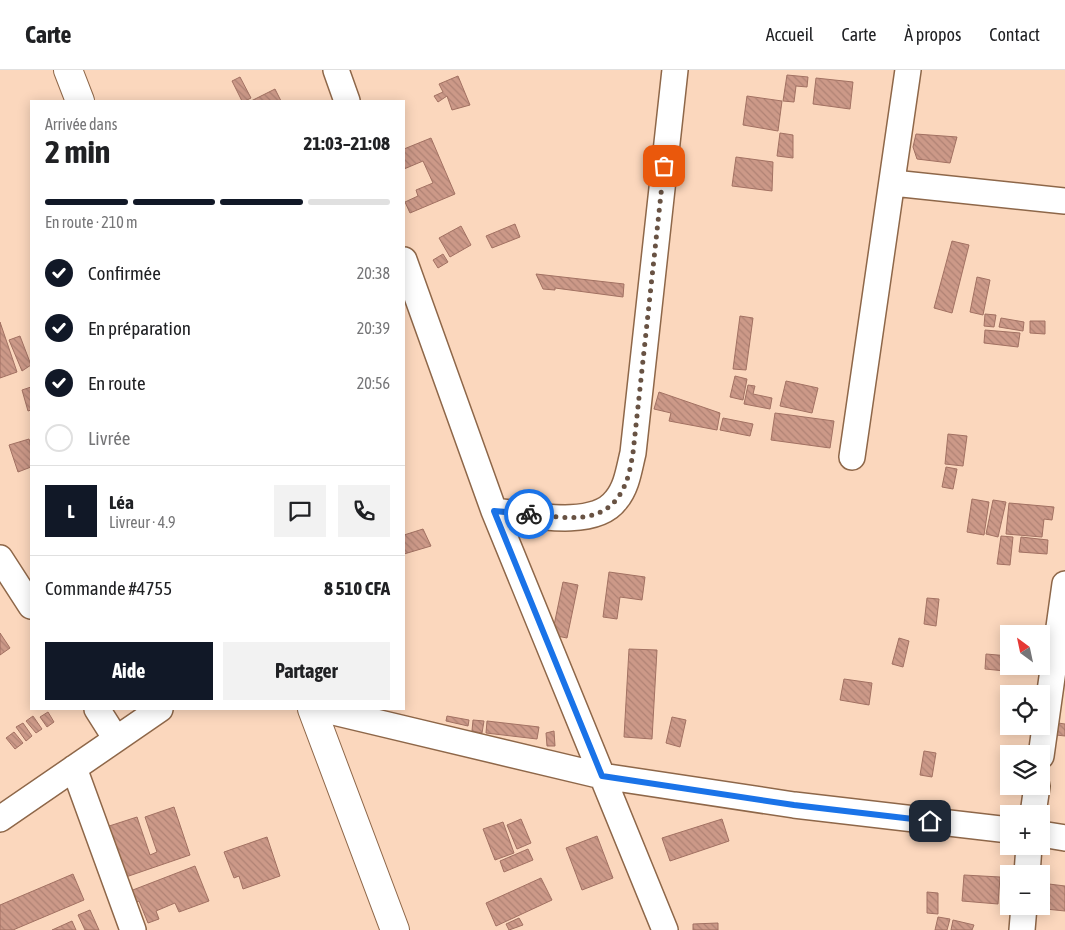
<!DOCTYPE html>
<html lang="fr">
<meta charset="utf-8">
<style>
:root{--surface:#fff;--page:#f2f2f2;--text:#202124;--muted:#757577;--line:#e0e0e0;--accent:#111827}
body{margin:0;font-family:"Asap Condensed",sans-serif;background:var(--page);color:var(--text);height:100vh;display:flex;flex-direction:column;font-size:19px;white-space:nowrap}
*{box-sizing:border-box;margin:0}
p{font-size:16px;color:var(--muted)}
.icon{flex:none;width:28px;height:28px;fill:none;stroke:currentColor;stroke-width:2;stroke-linecap:round;stroke-linejoin:round}
.map{position:relative;flex:1;overflow:hidden}
.details{position:absolute;left:30px;top:30px;width:375px;height:610px;display:flex;flex-direction:column;background:var(--surface);border-radius:0px;box-shadow:0 2px 12px #0003}
.details>*{flex:none}
.needle{width:32px;rotate:327deg}
.tools{position:absolute;left:1000px;top:555px;display:grid;gap:10px}
.tools a{display:grid;place-items:center;width:50px;height:50px;border-radius:0px;background:var(--surface);box-shadow:0 2px 12px #0003;font-size:25px}
.pin{position:absolute;display:grid;place-items:center;width:42px;height:42px;color:#fff;margin:-21px;border-radius:10px;box-shadow:0 2px 8px #0006}
.courier{position:absolute;display:grid;place-items:center;width:50px;height:50px;margin:-25px;border:4px solid #1a73e8;border-radius:50%;background:#fff;color:#222;box-shadow:0 1px 6px #0007}
.summary em{font-style:normal;font-weight:700}
.summary div{display:flex;flex-direction:column-reverse}
.summary{display:flex;align-items:center;justify-content:space-between;height:85px;padding:0 15px}
h1{font-size:32px;font-weight:700;line-height:38px}
.bar{display:grid;grid-template-columns:repeat(4,1fr);gap:8px 5px;align-content:center;height:60px;padding:0 15px}
.bar i{height:6px;border-radius:4px;background:var(--line)}
.bar .active{background:var(--accent)}
.bar p{grid-column:span 4}
.line{display:flex;align-items:center;gap:12px;padding:0 15px;border-top:1px solid var(--line)}
.line div{flex:1}
.round{display:grid;place-items:center;flex:none;width:52px;height:52px;border-radius:0px;background:var(--page)}
ol{padding:0 15px;list-style:none}
li{display:flex;align-items:center;gap:15px;height:55px}
li p{margin-inline-start:auto}
li .icon{padding:5px;border-radius:50%;background:var(--accent);color:#fff;stroke-width:4}
li:last-child{color:var(--muted)}
li i{width:28px;height:28px;border:2px solid var(--line);border-radius:50%}
.button{display:flex;gap:10px;margin-top:auto;padding:10px 15px}
.button a{flex:1;height:58px;border-radius:0px;background:var(--accent);color:#fff;font-size:20px;font-weight:700;line-height:58px;text-align:center}
.button a+a{background:var(--page);color:var(--text)}
header{display:flex;align-items:center;gap:30px;box-sizing:border-box;height:70px;padding:0 25px;background:var(--surface);border-bottom:1px solid var(--line)}
header strong{font-size:24px}
nav{display:flex;gap:28px;margin-inline-start:auto;font-size:18px}
.map>svg:first-child{display:block}
.building{fill:url(#building-back-hatch);stroke:#a27162}
.lines{fill:none;stroke-linecap:round;stroke-linejoin:round}
.street-casing{stroke:#8e6749;stroke-width:28}
.secondary-casing{stroke:#8e6749;stroke-width:30}
.street{stroke:#fff;stroke-width:25}
.secondary{stroke:#fff;stroke-width:28}
.done{stroke:#685243;stroke-width:5;stroke-dasharray:0 9}
.route{stroke:#1a73e8;stroke-width:6}
</style>
<header>
<strong>Carte</strong>
<nav><a>Accueil</a><a>Carte</a><a>À propos</a><a>Contact</a></nav>
</header>
<div class="map">
<svg width="1065" height="860" viewBox="0 0 1065 860">
<defs>
<pattern id="building-back-hatch" width="6" height="6" patternUnits="userSpaceOnUse" patternTransform="scale(1.25)"><rect width="6" height="6" fill="#c98"/><path d="M-1 5l2 2M0 0l6 6M5-1l2 2" fill="none" stroke="#af8274"/></pattern>
</defs>
<rect width="100%" height="100%" fill="#fbd7bd"/>
<path class="building" d="M787,5L808,7L807,17L796,16L794,32L783,31Z
M458,6L470,35L452,40L447,26L438,32L434,26L443,22L439,14Z
M240,7L251,28L245,31H242L232,11Z
M816,8L853,12L850,39L813,34Z
M275,19L281,31H251Z
M747,26L782,31L778,61L743,55Z
M780,63L793,65V88L777,86Z
M916,64L957,67L950,93L917,89L913,77Z
M431,68L455,124L410,143L405,132L418,126L416,120L433,113L423,91L404,99V79Z
M736,87L773,92L772,121L732,116Z
M515,154L520,167L492,178L486,166Z
M461,156L471,175L450,187L439,168Z
M952,171L969,175L952,243L934,238Z
M443,184L448,192L438,198L433,190Z
M536,204L624,214L623,227L555,218V220L543,219Z
M977,207L990,210L983,245L970,242Z
M985,244L996,245L994,257L984,256Z
M740,246L753,248L746,300L733,299Z
M1001,248L1024,252L1023,261L999,257Z
M1030,251H1045V264L1030,263Z
M0,252L17,302L0,308Z
M985,260L1020,263L1018,277L984,273Z
M20,266L31,295L22,301L9,270Z
M735,306L747,309L743,330L730,327Z
M786,311L818,318L812,343L780,336Z
M748,315L755,316L753,324L772,328L770,339L744,334Z
M31,317V340L28,341L22,320Z
M659,322L720,343L717,360L669,351L671,343L654,339Z
M775,343L834,351L830,378L771,370Z
M723,348L753,354L750,366L720,360Z
M948,364L967,366L963,396L945,394Z
M29,369L31,376V397L18,402L9,375Z
M946,397L957,399L953,419L942,417Z
M972,429L989,432L984,465L967,462Z
M993,430L1006,432L998,467L986,464Z
M1009,433L1054,437L1052,450L1044,449L1042,467L1006,464Z
M423,459L431,476L404,484V465Z
M1001,466L1013,467L1010,495L997,494Z
M1021,467L1048,470L1047,484L1019,482Z
M609,502L645,507L642,530L620,527L617,549L603,547Z
M563,512L578,515L567,568L552,565Z
M927,528L939,529L936,556L924,554Z
M0,563L10,578L0,585Z
M899,568L909,571L903,597L892,594Z
M629,579L657,580L652,669L624,667Z
M986,584L1009,586V596H1015V602L985,599Z
M844,609L872,613L869,635L840,630Z
M48,642L54,652L47,657L40,647Z
M33,646L42,659L36,663L26,651Z
M447,646L469,650L468,656L446,651Z
M672,647L686,650L680,677L666,673Z
M473,650L484,651L482,663L472,661Z
M487,651L539,657L537,669L486,663Z
M23,653L32,666L26,671L16,657Z
M1058,653L1065,654V666L1056,665Z
M554,661L555,676H547L546,663Z
M14,662L23,673L15,679L6,668Z
M924,681L936,683L932,707L920,705Z
M174,737L190,785L120,809L103,758L137,747L150,785L157,782L145,747Z
M521,749L531,773L517,779L507,755Z
M722,749L729,771L670,791L662,768Z
M503,752L514,783L495,790L483,759Z
M597,766L613,808L582,820L566,778Z
M267,767L280,806L243,819L239,806L234,808L224,782Z
M528,779L533,790L504,802L500,791Z
M195,796L209,831L179,842L175,833L156,841L159,849L148,853L139,831L130,835L125,823Z
M73,804L84,830L13,860H0V835Z
M964,805L1000,807L998,834L962,831Z
M541,808L552,830L496,856L486,833Z
M1041,813L1065,816V841L1036,838V836H1041Z
M927,822L938,823V844L927,843Z
M90,840L99,860H85L78,845Z
M938,847L950,849L947,860H935Z
M519,848L523,855L509,860L506,854Z
M953,850L974,855L972,860H951Z
M72,851L76,860H52Z
M718,853V860H693V854Z"/>
<g class="lines">
<defs>
<path id="street" d="M336,0L347,31
M893,113L1065,131
M404,190L494,441L665,860
M852,387L908,0
M494,441C526,444 594,460 616,430C627,417 629,399 633,383L675,0
M0,488L31,536
M97,639L116,669
M321,639L602,706L794,735L1009,760
M1041,686L1065,514
M74,698L133,860
M1033,744L1037,716
M0,749L160,639
M1041,764L1065,768
M1027,804L1029,776
M1022,860L1024,836"/>
<path id="secondary" d="M68,0L80,31
M312,639L395,860"/>
</defs>
<use href="#street" class="street-casing"/>
<use href="#secondary" class="secondary-casing"/>
<use href="#street" class="street"/>
<use href="#secondary" class="secondary"/>
</g>
<g class="lines">
<path class="done" d="M529,444C565,447 605,458 624,417C629,407 631,394 633,383L664,96"/>
<path class="route" d="M529,444L494,441L602,706L794,735L930,751"/>
</g>
</svg>
<div class="tools">
<a><svg class="needle" viewBox="-14 -14 28 28"><path d="M0-13l5 13h-10z" fill="#e53935"/><path d="M0 13l5-13h-10z" fill="#757577"/></svg></a>
<a><svg class="icon" aria-label="locate" viewBox="0 0 24 24"><circle cx="12" cy="12" r="6"/><path d="M12 2v4M12 18v4M2 12h4M18 12h4"/></svg></a>
<a><svg class="icon" aria-label="layers" viewBox="0 0 24 24"><path d="M12 4l9 5-9 5-9-5zM3 14l9 5 9-5"/></svg></a>
<a>+</a>
<a>−</a>
</div>
<div class="pin" style="left:664px;top:96px;background:#ea580c"><svg class="icon" aria-label="bag" viewBox="0 0 24 24"><path d="M5 8h14l-1 12H6zM9 8a3 3 0 0 1 6 0"/></svg></div>
<div class="pin" style="left:930px;top:751px;background:#1f2937"><svg class="icon" aria-label="home" viewBox="0 0 24 24"><path d="M3 11l9-7 9 7M6 9v11h12V9"/></svg></div>
<div class="courier" style="left:529px;top:444px"><svg class="icon" aria-label="bike" viewBox="0 0 24 24"><circle cx="6" cy="16" r="4"/><circle cx="18" cy="16" r="4"/><path d="M6 16l4-8h5l3 8M10 8l3 8H6M13 5h3"/></svg></div>
<section class="details">
<div class="summary"><div><h1>2 min</h1><p>Arrivée dans</p></div><em>21:03–21:08</em></div>
<div class="bar"><i class="active"></i><i class="active"></i><i class="active"></i><i></i><p>En route · 210 m</p></div>
<ol>
<li><svg class="icon" aria-label="check" viewBox="0 0 24 24"><path d="M5 12l5 5 9-10"/></svg>Confirmée<p>20:38</p></li>
<li><svg class="icon" aria-label="check" viewBox="0 0 24 24"><path d="M5 12l5 5 9-10"/></svg>En préparation<p>20:39</p></li>
<li><svg class="icon" aria-label="check" viewBox="0 0 24 24"><path d="M5 12l5 5 9-10"/></svg>En route<p>20:56</p></li>
<li><i></i>Livrée</li>
</ol>
<div class="line" style="height:90px"><b class="round" style="background:var(--accent);color:#fff">L</b><div><b>Léa</b><p>Livreur · 4.9</p></div><a class="round"><svg class="icon" aria-label="chat" viewBox="0 0 24 24"><path d="M4 5h16v11H9l-5 4z"/></svg></a><a class="round"><svg class="icon" aria-label="phone" viewBox="0 0 24 24"><path d="M5 4h4l2 5-3 2q2 4 5 5l2-3 5 2v4C11 20 4 13 5 4z"/></svg></a></div>
<div class="line" style="height:65px"><div>Commande #4755</div><b>8 510 CFA</b></div>
<div class="button"><a>Aide</a><a>Partager</a></div>
</section>
</div>
